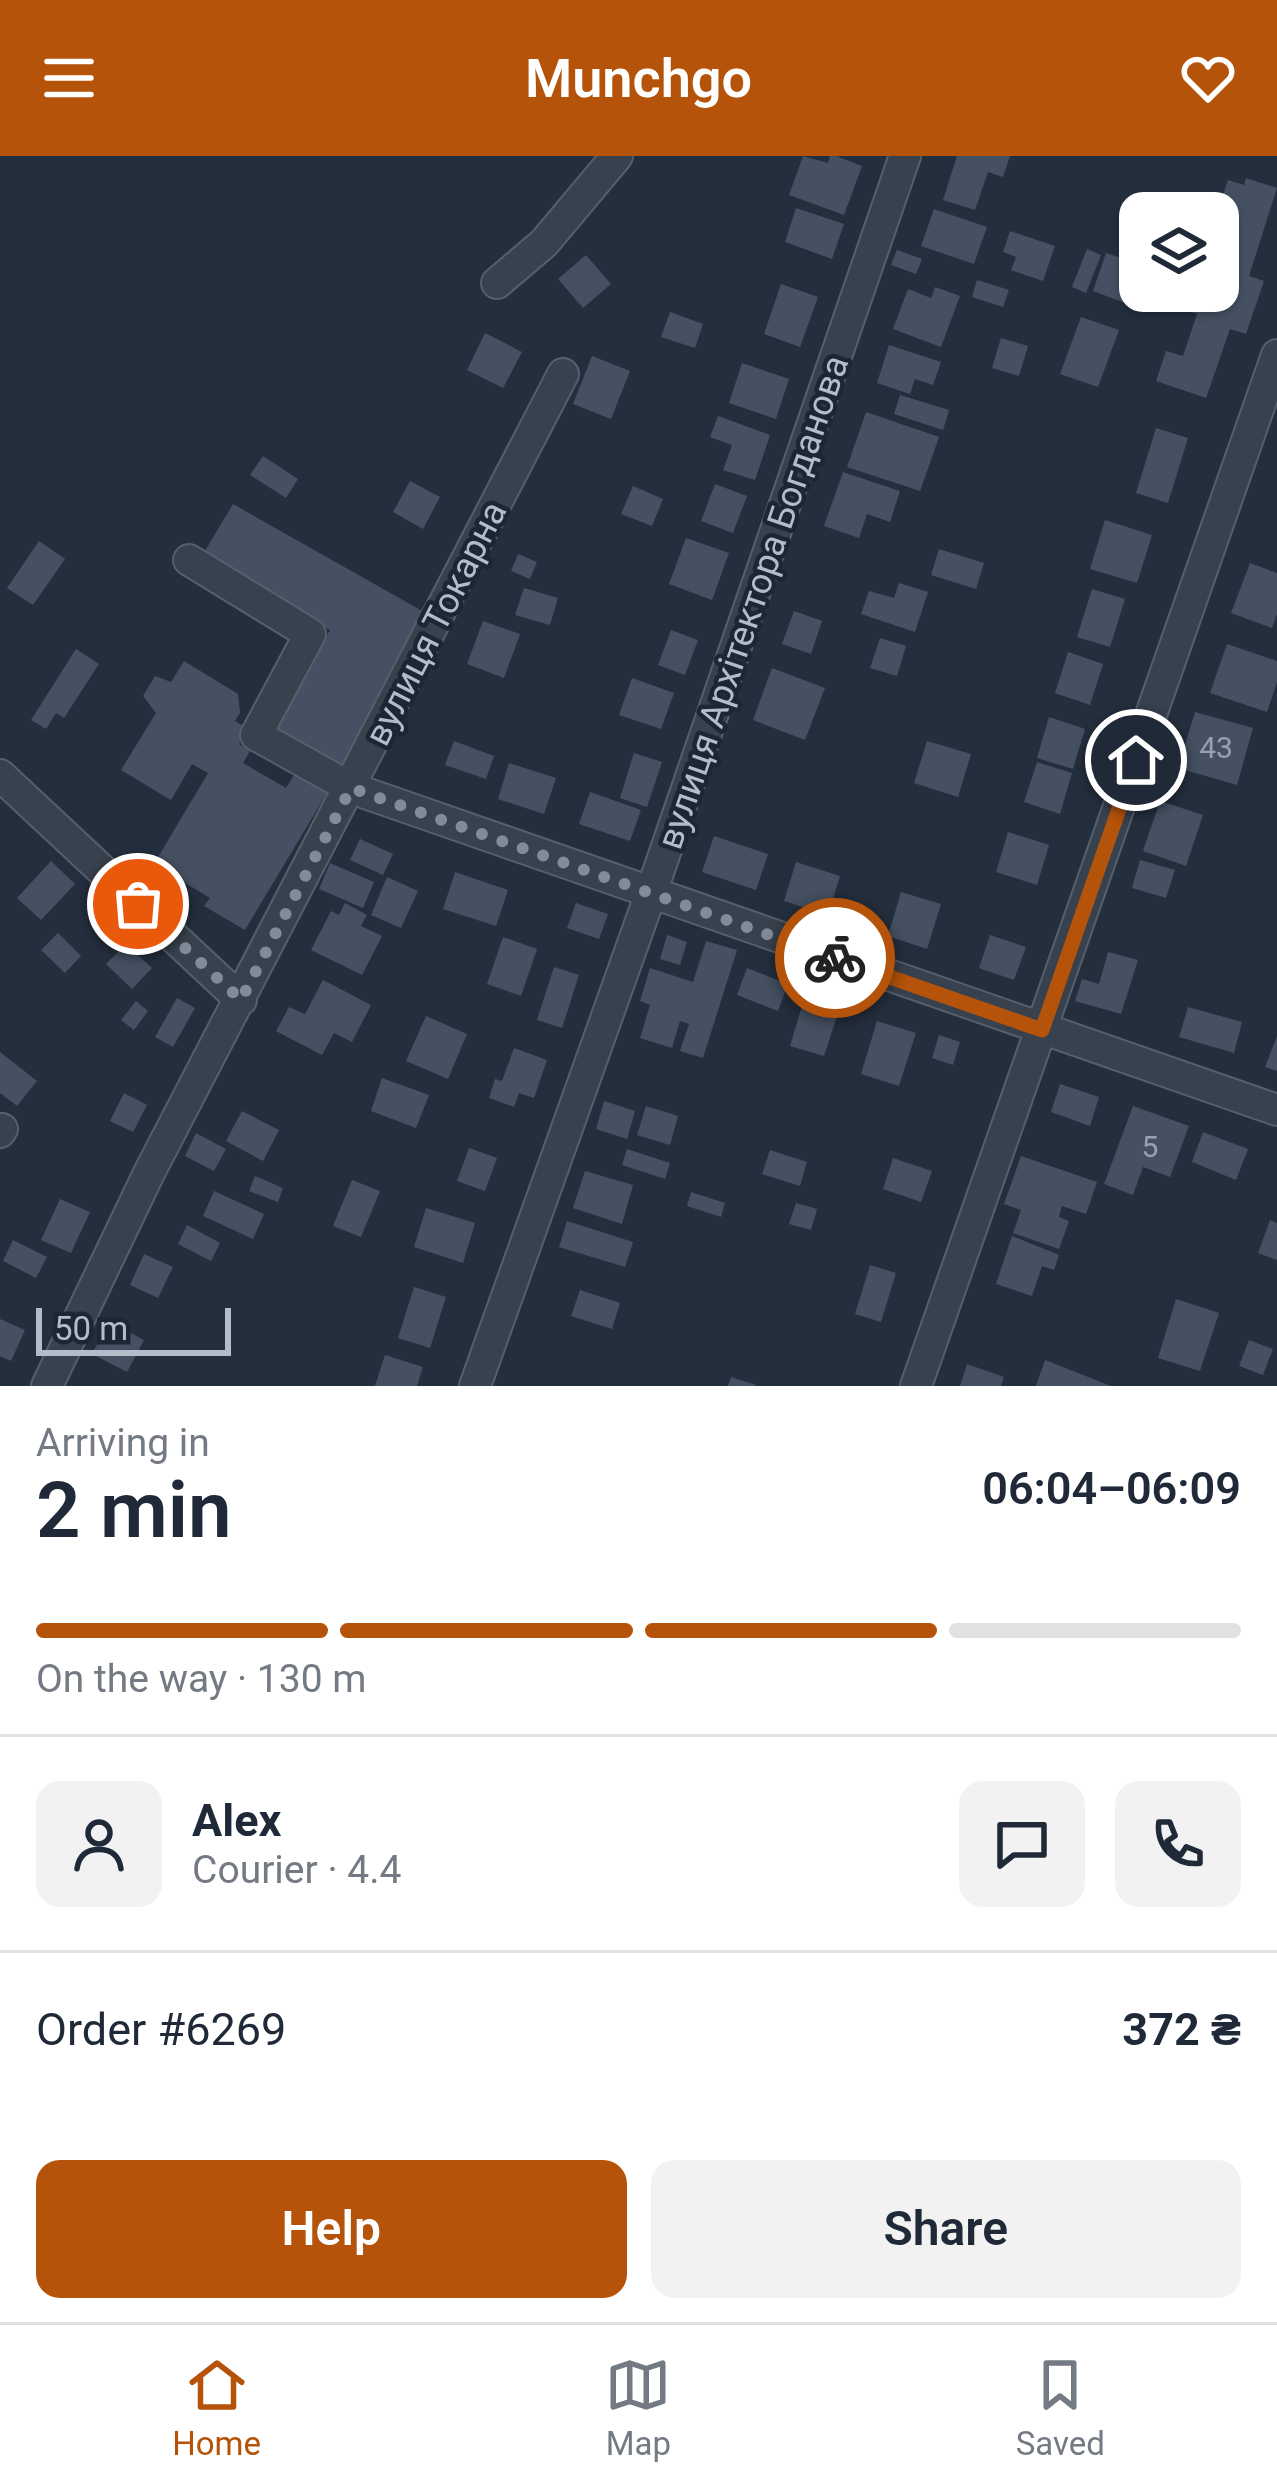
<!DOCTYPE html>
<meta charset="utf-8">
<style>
:root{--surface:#fff;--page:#f2f2f3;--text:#1f2937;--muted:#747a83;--line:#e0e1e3;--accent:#b45309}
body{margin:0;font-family:Roboto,sans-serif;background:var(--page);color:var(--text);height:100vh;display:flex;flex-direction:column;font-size:45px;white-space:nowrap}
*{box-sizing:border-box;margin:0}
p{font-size:39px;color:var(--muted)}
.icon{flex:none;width:66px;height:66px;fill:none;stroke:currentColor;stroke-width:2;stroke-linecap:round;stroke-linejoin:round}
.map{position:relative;height:1230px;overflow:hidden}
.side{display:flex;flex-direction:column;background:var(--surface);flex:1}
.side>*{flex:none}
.fabs{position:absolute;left:1119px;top:36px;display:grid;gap:24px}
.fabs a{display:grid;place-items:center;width:120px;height:120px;border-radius:24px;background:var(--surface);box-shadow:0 3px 9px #0004;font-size:60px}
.scale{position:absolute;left:36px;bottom:30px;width:195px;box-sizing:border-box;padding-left:12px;border:6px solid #b4bcc9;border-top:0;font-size:33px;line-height:42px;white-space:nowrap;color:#b4bcc9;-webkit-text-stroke:9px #1d2633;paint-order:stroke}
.pin{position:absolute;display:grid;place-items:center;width:102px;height:102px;color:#fff;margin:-51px;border:6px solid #fff;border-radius:50%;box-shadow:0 3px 12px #0007}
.courier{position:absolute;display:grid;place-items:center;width:120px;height:120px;margin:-60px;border:9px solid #b45309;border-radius:50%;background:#fff;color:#222;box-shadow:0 3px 15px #0007}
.summary em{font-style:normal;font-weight:600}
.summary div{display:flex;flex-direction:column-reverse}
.summary{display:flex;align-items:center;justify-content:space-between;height:204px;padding:0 36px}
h1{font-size:78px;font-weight:600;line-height:90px}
.bar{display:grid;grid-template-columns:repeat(4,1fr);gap:18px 12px;align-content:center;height:144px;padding:0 36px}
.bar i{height:15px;border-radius:9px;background:var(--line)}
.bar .selected{background:var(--accent)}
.bar p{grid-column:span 4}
.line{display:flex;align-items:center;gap:30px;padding:0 36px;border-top:3px solid var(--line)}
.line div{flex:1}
.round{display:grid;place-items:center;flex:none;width:126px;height:126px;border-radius:24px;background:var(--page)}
.button{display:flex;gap:24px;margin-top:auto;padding:24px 36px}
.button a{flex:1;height:138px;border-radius:24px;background:var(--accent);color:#fff;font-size:48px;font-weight:600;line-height:138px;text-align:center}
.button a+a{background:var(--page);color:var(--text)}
header{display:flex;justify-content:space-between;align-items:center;height:156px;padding:0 36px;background:var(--accent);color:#fff;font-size:54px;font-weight:600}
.tab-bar{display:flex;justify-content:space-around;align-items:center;height:168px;border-top:3px solid var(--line);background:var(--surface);font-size:33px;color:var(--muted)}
.tab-bar a{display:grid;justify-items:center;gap:6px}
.tab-bar .selected{color:var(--accent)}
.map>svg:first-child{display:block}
.building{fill:#455162}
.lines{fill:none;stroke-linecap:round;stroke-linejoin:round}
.minor-casing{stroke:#565f6c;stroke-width:34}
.minor{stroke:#38414e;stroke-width:30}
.done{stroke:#828b98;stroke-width:12;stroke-dasharray:0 21.6}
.route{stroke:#b45309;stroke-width:15}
.labels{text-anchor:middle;stroke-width:9;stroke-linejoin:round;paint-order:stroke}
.number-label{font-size:30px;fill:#98a1af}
.street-label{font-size:36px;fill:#b4bcc9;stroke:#1d2633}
</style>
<header><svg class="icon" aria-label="menu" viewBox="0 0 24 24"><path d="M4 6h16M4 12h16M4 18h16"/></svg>Munchgo<svg class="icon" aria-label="heart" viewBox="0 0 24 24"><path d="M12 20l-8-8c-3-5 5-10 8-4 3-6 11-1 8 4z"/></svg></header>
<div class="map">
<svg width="1277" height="1230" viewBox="0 0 1277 1230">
<rect width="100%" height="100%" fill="#242f3e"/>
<path class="building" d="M803,0L828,7L830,0H836L862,10L844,59L789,39Z
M957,0H1010L1003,21L988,16L975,54L943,44Z
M1246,22L1277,32L1249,120L1264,125L1246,178L1230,173L1206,242L1156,225L1166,195L1183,200L1197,158L1158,144L1162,135H1218V99L1229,68L1218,64L1217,57L1228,24L1244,29Z
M796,52L844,68L832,103L785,86Z
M934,53L987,71L974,108L921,90Z
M1010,75L1055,90L1043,125L1011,114L1016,101L1003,96Z
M1087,93L1101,99L1086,137L1072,131Z
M897,94L922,103L916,118L891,109Z
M1106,97L1139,108L1125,147L1093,135Z
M586,99L611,128L583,152L558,123Z
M977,124L1009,134L1003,151L972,141Z
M781,128L818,141L800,191L764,178Z
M935,131L960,140L941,191L893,173L908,133L931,142Z
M670,156L703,168L695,192L661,181Z
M1081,161L1119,174L1098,231L1060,218Z
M485,177L522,196L503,232L467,214Z
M1001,182L1028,190L1019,220L992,212Z
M889,189L941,206L933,229L915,223L910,238L877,227Z
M592,200L630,215L611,263L573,248Z
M742,207L789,223L776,263L729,247Z
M900,239L949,254L943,274L894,258Z
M866,256L939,281L920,335L847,311Z
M718,260L770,279L755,324L723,314L732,289L710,281Z
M1156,272L1188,282L1168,347L1136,337Z
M263,300L298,323L286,342L250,319Z
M843,316L900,335L890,366L867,358L859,382L824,370Z
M410,325L440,341L423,373L393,356Z
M715,328L747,340L733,377L701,365Z
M633,330L663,343L652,370L621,358Z
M233,348L431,460L340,620L270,581L330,474L202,400Z
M1105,364L1152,379L1137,427L1090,413Z
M686,382L729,397L712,444L669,428Z
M39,385L65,403L33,449L7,432Z
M939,393L984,407L976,433L931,419Z
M518,398L537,406L530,423L511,415Z
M1250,407L1277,417V458L1272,472L1231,457Z
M899,427L928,436L915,476L861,458L869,435L894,442Z
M524,432L558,442L550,469L515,459Z
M1092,433L1125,443L1110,491L1077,481Z
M794,455L822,465L811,498L782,488Z
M483,465L520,478L504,522L467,508Z
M671,474L698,484L685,519L658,509Z
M880,482L906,490L897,520L870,512Z
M1227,488L1277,505V526L1267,556L1210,537Z
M76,493L99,508L64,562L56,557L46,573L31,564Z
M1068,496L1103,508L1090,549L1055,537Z
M184,505L238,538L240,557L235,565L248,573L239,588L250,595L243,607L286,632L294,619L327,637L245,774L204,750L210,742L154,708L208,617L192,608L171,644L121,614L156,557L143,540L155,520L171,526Z
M772,512L825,532L805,584L753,564Z
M632,522L674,537L661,573L619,559Z
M1195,556L1253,572L1237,629L1178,612Z
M1049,561L1085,573L1073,613L1037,602Z
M454,585L494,600L486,623L445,609Z
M927,585L971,598L958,641L914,627Z
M634,597L662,606L647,651L620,642Z
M1037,606L1072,617L1060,658L1024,646Z
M509,607L556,622L544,658L498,643Z
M590,636L641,654L630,685L579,668Z
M1160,645L1203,659L1186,710L1143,695Z
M1008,676L1049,689L1037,729L996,716Z
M714,680L768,698L756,734L702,716Z
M360,683L393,698L383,719L350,704Z
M1140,704L1175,714L1166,742L1132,732Z
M51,705L75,728L41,764L17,742Z
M796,706L840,720L828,759L784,745Z
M330,707L374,726L363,752L319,733Z
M455,716L508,734L496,770L443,753Z
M387,721L418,735L401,772L371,759Z
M901,736L941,748L927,793L888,780Z
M345,747L367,759L361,770L382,780L362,819L311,794L331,755L339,759Z
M576,747L608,758L599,783L567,772Z
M58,777L81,800L65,817L41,794Z
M667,779L687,786L680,809L660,803Z
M990,779L1026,791L1014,824L979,812Z
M503,781L537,793L521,840L487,828Z
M706,785L737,794L703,902L680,895L689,868L680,865L672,892L640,882L650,849L640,845L650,812L693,826Z
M126,788L152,812L132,833L106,808Z
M1108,796L1138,804L1121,858L1075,845L1082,823L1099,828Z
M554,811L579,819L562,872L537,864Z
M747,812L788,828L778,855L737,839Z
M323,824L371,849L352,886L334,877L322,899L276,875L289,851L305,858Z
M177,842L195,852L173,891L155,881Z
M804,843L839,854L824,900L790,890Z
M136,845L148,855L134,874L121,864Z
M1188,851L1242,866L1234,897L1179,881Z
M426,860L467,878L448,923L406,905Z
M877,865L916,877L899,930L861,918Z
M939,879L960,886L953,909L932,902Z
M1277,880V915L1265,911Z
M514,892L547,904L534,942L519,937L514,951L489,942L495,923L502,925Z
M0,896L37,925L17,950L0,937Z
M382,922L429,939L416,972L371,955Z
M1060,928L1099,941L1090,970L1051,956Z
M124,937L147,949L133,976L110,965Z
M604,945L635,955L627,983L596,973Z
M646,950L678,960L670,989L637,979Z
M1133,950L1189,970L1170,1021L1143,1011L1133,1039L1104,1028Z
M242,955L279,974L263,1005L226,985Z
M1203,976L1248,993L1236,1024L1192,1006Z
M196,977L226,993L214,1015L185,1000Z
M469,992L497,1002L485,1035L457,1025Z
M627,993L670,1007L665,1023L622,1009Z
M770,994L807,1006L800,1030L762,1018Z
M1021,1000L1097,1026L1086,1058L1062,1050L1059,1061L1069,1065L1059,1093L1013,1077L1021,1054L1004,1048Z
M893,1002L932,1015L921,1046L883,1033Z
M585,1015L633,1029L622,1068L573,1052Z
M255,1020L283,1032L278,1046L249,1035Z
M352,1024L380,1035L361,1081L333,1070Z
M214,1035L264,1058L253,1083L203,1060Z
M691,1036L725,1047L721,1061L687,1050Z
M60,1043L90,1056L71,1097L41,1084Z
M796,1047L817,1053L811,1074L789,1068Z
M426,1052L475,1067L463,1107L414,1091Z
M1270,1064L1277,1067V1104L1258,1097Z
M567,1065L633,1086L625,1111L559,1091Z
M187,1069L220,1087L211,1105L178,1088Z
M1012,1080L1059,1099L1054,1114L1042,1110L1032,1140L996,1128Z
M13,1084L47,1101L36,1122L3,1105Z
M144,1098L173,1111L158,1142L130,1129Z
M870,1109L896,1117L881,1166L855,1158Z
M414,1131L446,1141L430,1192L398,1182Z
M580,1134L620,1147L612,1173L571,1160Z
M1176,1143L1219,1157L1200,1215L1158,1202Z
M0,1163L25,1174L11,1205L0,1200Z
M109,1166L144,1184L127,1216L92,1198Z
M1249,1184L1273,1193L1263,1219L1239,1210Z
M385,1199L423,1211L417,1230H375Z
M1045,1204L1111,1230H1036Z
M967,1208L1004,1221L1001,1230H960Z
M731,1221L756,1229V1230H728Z"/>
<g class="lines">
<defs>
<path id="minor" d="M497,127L544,87L617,0
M189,404L310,478L256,579L351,632L1277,954
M0,619L241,844
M0,976L2,973
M47,1230L149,1017L563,218
M475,1230L651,737L905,0
M916,1230L1277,199"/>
</defs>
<use href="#minor" class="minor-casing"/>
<use href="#minor" class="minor"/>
</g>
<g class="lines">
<path class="done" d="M138,748L241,844L351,632L835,802"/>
<path class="route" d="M835,802L1042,874L1136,604"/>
</g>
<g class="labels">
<g class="number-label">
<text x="1216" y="602">43</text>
<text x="1150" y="1001">5</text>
</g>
<g class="street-label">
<text transform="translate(752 446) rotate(-71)" y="13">вулиця Архітектора Богданова</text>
<text transform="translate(435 467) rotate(-63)" y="13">вулиця Токарна</text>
</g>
</g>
</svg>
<div class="fabs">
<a><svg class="icon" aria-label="layers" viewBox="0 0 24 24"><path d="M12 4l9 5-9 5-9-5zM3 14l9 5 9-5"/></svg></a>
</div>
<div class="scale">50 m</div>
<div class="pin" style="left:138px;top:748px;background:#ea580c"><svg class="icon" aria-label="bag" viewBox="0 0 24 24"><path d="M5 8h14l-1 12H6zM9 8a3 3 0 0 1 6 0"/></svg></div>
<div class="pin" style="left:1136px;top:604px;background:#1f2937"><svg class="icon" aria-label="home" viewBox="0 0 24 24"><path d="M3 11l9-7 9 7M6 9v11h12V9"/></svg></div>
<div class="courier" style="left:835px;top:802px"><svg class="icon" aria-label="bike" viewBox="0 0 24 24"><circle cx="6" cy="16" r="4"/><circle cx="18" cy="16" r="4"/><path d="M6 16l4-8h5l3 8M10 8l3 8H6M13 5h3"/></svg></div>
</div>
<section class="side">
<div class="summary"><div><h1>2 min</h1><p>Arriving in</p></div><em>06:04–06:09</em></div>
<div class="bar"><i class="selected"></i><i class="selected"></i><i class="selected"></i><i></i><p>On the way · 130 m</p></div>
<div class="line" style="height:216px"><a class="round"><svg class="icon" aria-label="person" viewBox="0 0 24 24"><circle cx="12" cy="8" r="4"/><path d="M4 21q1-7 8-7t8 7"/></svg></a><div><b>Alex</b><p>Courier · 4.4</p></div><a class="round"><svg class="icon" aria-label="chat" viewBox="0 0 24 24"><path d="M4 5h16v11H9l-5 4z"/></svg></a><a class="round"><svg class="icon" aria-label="phone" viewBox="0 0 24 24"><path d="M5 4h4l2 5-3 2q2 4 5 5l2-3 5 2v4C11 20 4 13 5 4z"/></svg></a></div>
<div class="line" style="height:156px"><div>Order #6269</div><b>372 ₴</b></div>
<div class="button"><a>Help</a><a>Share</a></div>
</section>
<nav class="tab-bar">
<a class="selected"><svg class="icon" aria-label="home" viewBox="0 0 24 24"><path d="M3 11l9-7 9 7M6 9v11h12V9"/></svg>Home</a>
<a><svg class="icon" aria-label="map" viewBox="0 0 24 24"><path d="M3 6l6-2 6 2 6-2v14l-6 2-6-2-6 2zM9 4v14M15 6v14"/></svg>Map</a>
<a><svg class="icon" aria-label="saved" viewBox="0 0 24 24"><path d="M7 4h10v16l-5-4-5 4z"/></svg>Saved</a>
</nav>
